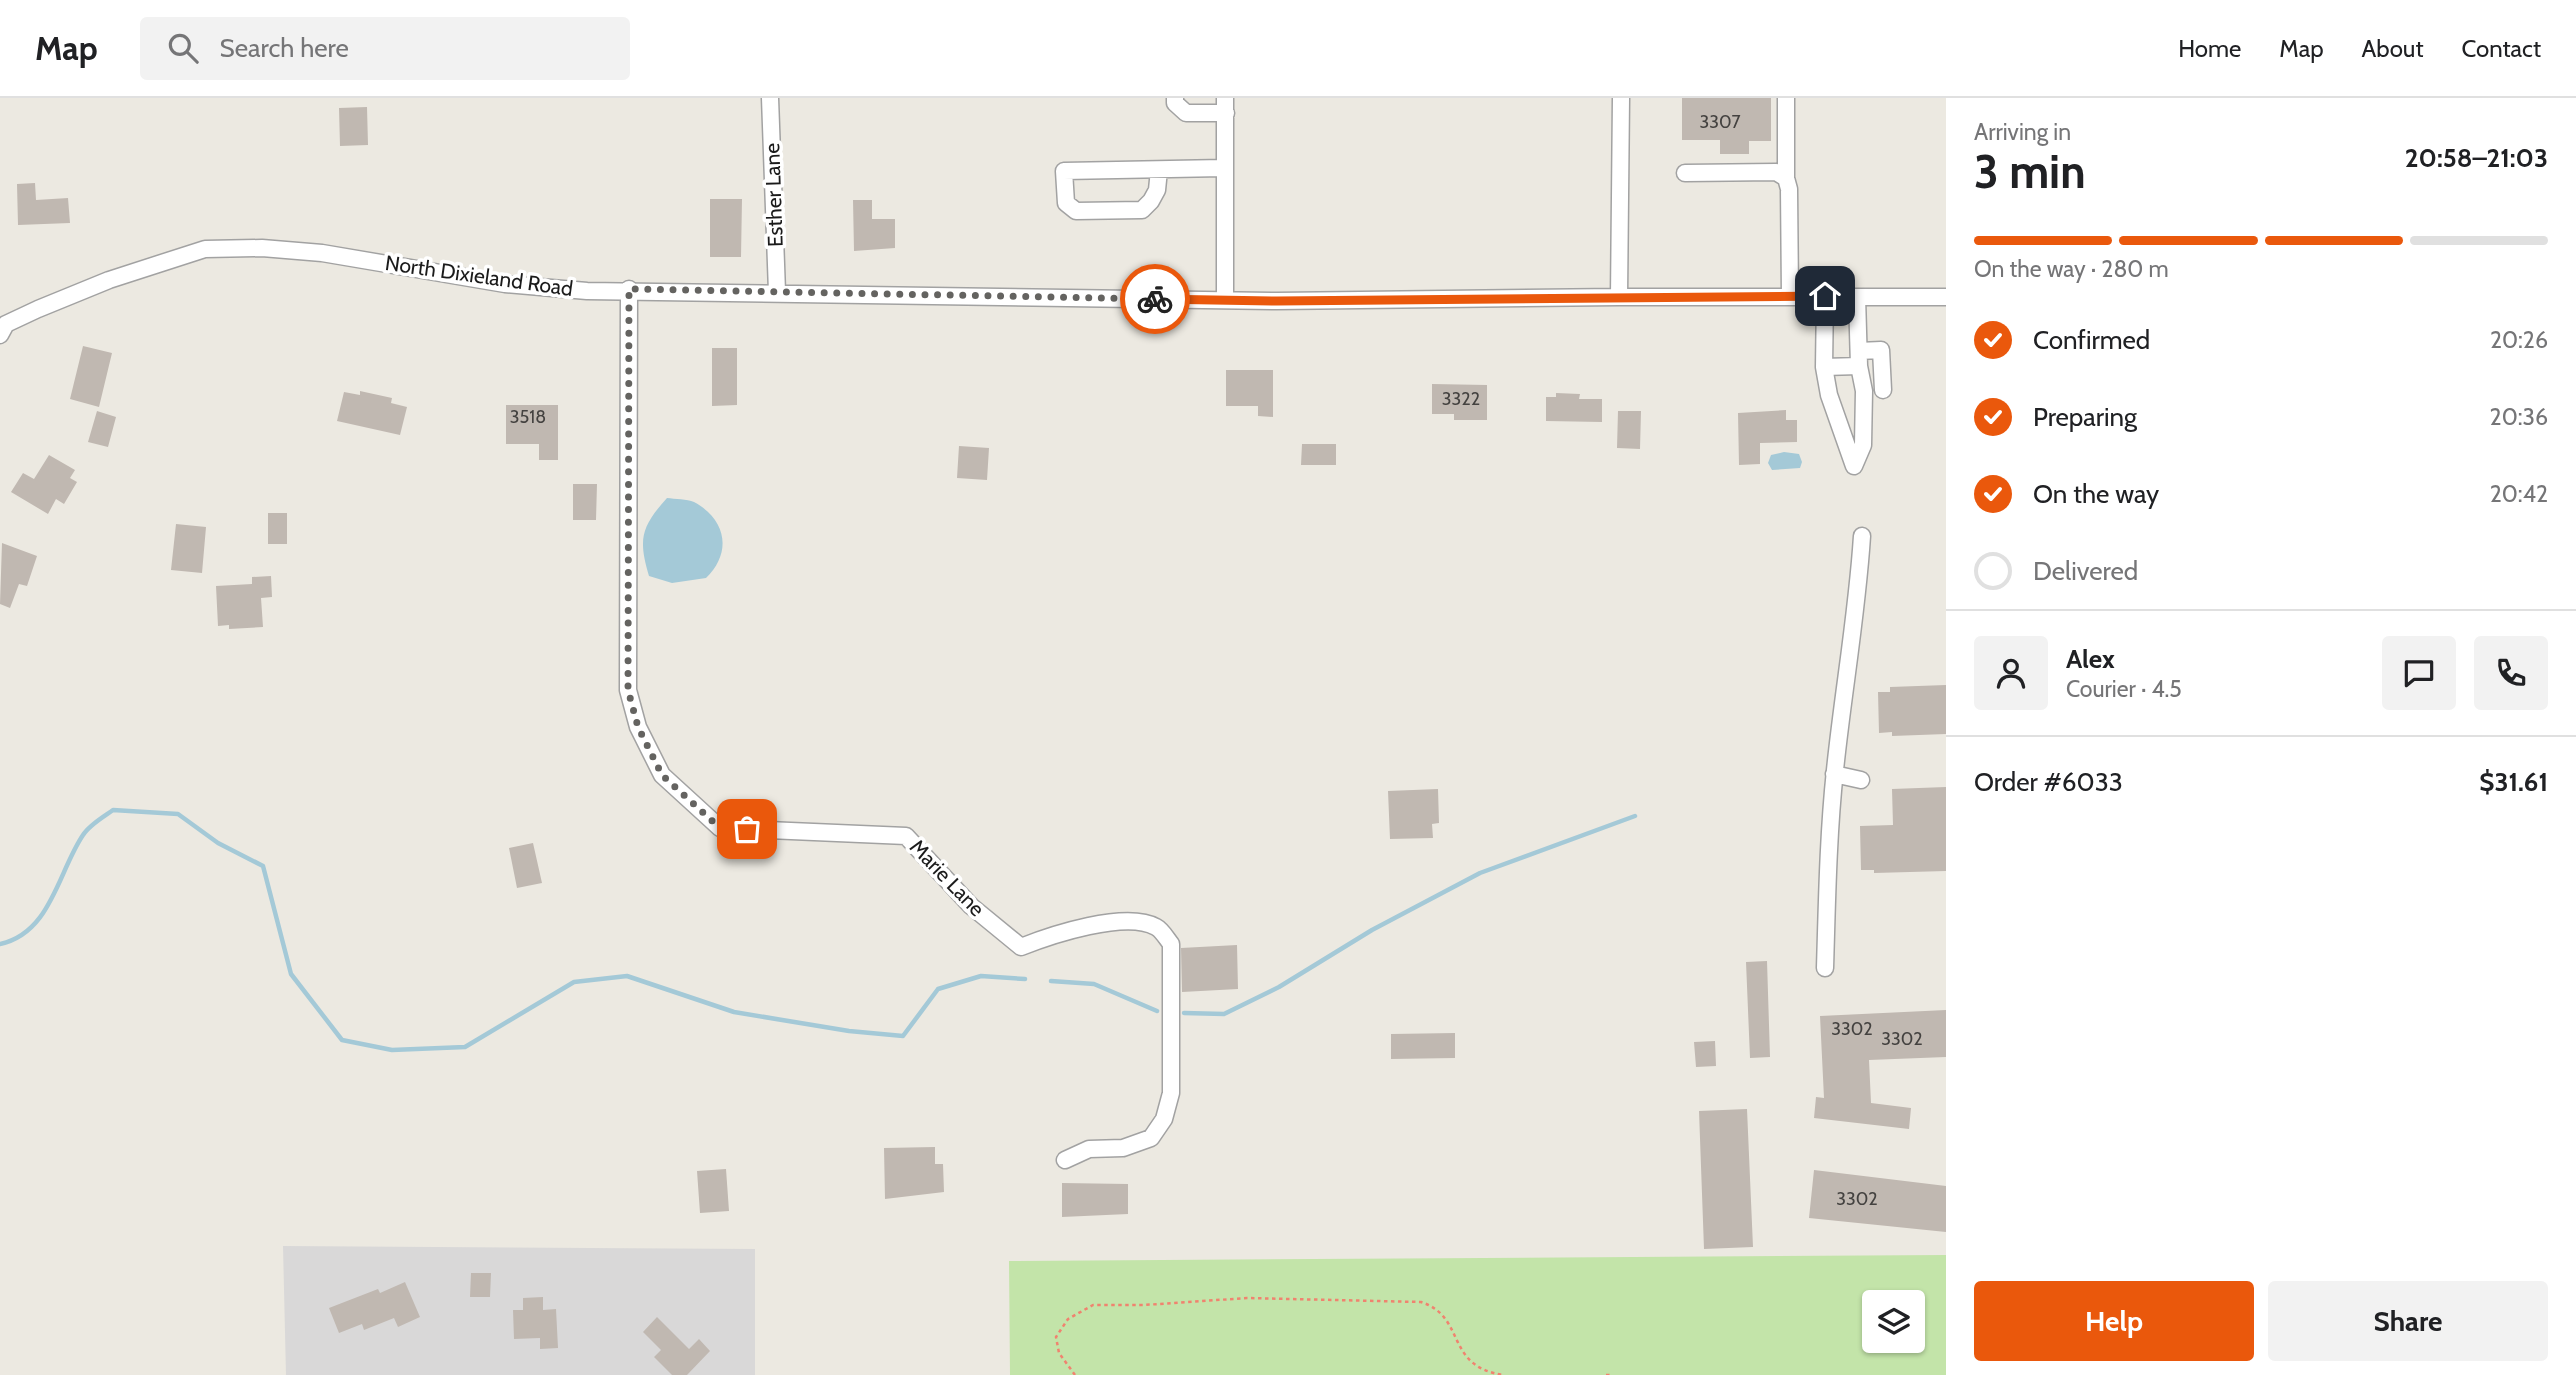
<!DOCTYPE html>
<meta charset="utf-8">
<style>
:root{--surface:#fff;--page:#f2f2f2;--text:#202124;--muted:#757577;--line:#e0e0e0;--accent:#ea580c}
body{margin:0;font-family:Cabin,sans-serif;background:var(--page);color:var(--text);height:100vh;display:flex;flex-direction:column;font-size:26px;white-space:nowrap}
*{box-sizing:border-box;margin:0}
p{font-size:23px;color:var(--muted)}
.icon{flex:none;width:38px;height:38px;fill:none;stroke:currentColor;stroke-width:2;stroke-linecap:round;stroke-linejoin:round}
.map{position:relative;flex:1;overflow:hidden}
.drawer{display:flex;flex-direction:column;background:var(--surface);width:630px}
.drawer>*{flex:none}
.buttons{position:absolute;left:1862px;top:1192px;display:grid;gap:14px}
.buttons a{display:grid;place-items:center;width:63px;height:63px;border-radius:7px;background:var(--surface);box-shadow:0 2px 5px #0004;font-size:35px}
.pin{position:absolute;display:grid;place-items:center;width:60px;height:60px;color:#fff;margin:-30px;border-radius:14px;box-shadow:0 4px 10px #0006}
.courier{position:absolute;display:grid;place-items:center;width:70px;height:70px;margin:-35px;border:5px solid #ea580c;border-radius:50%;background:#fff;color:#222;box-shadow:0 2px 9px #0007}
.headline em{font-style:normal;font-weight:700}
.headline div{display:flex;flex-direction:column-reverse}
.headline{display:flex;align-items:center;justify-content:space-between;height:119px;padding:0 28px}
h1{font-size:46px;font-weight:700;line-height:52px}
.bar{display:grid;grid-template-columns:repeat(4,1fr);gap:10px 7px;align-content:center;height:84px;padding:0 28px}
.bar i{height:9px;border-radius:5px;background:var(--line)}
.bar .current{background:var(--accent)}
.bar p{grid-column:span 4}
.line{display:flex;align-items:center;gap:18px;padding:0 28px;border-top:2px solid var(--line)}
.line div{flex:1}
.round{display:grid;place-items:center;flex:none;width:74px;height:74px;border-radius:7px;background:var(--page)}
ol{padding:0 28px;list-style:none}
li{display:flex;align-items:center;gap:21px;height:77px}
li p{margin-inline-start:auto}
li .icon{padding:7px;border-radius:50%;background:var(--accent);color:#fff;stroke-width:4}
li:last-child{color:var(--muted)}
li i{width:38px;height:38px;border:4px solid var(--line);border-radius:50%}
.primary-button{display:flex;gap:14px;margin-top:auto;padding:14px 28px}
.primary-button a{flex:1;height:80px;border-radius:7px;background:var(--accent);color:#fff;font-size:28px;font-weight:700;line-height:80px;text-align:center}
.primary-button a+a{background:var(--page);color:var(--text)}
header{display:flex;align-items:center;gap:42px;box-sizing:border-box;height:98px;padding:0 35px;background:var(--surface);border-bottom:2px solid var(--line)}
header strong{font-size:33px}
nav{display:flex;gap:38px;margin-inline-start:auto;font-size:24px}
.search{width:490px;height:63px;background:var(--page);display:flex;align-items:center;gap:18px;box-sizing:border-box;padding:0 24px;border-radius:7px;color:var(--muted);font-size:26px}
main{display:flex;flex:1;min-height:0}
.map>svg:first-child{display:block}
.residential{fill:#d9d8d8}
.grass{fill:#c3e4a9;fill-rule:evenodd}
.water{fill:#a4c9d7}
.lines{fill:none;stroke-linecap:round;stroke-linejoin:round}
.stream{stroke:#a4c9d7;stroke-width:4.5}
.building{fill:#c0b8b1}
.minor-casing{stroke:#a2a2a2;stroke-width:19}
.path{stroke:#f0836f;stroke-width:2.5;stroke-dasharray:3.5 3.5;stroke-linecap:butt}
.minor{stroke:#fff;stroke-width:16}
.done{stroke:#646360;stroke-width:7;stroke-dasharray:0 12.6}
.route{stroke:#ea580c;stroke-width:9}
.labels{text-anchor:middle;stroke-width:7;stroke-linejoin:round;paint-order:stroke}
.number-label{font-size:18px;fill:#444240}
.street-label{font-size:21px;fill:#1b1b1b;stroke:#fff}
</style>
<header>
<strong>Map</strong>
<div class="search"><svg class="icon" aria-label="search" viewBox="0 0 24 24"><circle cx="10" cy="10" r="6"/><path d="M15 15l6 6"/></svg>Search here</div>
<nav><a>Home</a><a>Map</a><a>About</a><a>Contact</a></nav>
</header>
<main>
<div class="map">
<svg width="1946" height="1277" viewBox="0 0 1946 1277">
<rect width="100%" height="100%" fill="#ece9e1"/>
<path class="residential" d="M283,1148L755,1151V1277H286Z"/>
<path class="grass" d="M1946,1157V1277H1010L1009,1163ZM1874,1204H1913V1242H1874Z"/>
<path class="water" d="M1784,354L1799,356L1802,364L1800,370L1772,372L1768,365L1771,357Z
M667,400C675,401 687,401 694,404C727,422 732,455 706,480L672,485L649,478C638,441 641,429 667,400Z"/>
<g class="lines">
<path class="stream" d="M0,846C51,835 58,774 83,737C89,727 103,719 113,712L178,716L218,745L263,768L291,876L342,942L392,952L465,949L574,884L627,878L734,914L849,933L903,938L938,891L981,878L1025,881
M1051,883L1094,886L1157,913
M1184,915L1224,916L1279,889L1372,832L1480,775L1635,718"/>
</g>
<path class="building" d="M1682,0H1771V43H1749V56H1720V42H1682Z
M367,9L368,47L340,48L339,10Z
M35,85L36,102L68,100L70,125L18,127L17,86Z
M710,101H742L741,159H710Z
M853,102H872V121H895V150L854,153Z
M83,248L112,255L99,309L70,301Z
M712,250H737V307L712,308Z
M1226,272H1273V319L1258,318V308H1226Z
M1432,286L1487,287V322H1454V316H1432Z
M360,293L392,300L391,305L407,309L400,337L337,323L344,294L360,297Z
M1556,295L1580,296L1579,301H1602V324L1546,323V299H1556Z
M506,307H558V362H539V346H506Z
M1786,312V322H1797V344L1760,345V366L1739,367L1738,315Z
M97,313L116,319L108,349L88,344Z
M1618,313H1641L1640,351L1617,350Z
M1302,346H1336V367H1301Z
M959,348L989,350L987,382L957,380Z
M49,357L75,372L70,380L77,384L64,406L56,401L48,416L11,394L23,375L34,381Z
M573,386H597L596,422H573Z
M268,415H287V446H268Z
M176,426L206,429L202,475L171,472Z
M2,445L37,458L27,488L19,486L10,510L0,506Z
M271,478L272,499L261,500L263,529L229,531V527L218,528L216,488L252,486V479Z
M1946,587V636L1892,638V634L1879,635L1878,594H1890V589Z
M1946,689V773L1874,775V772H1861L1860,728L1893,727L1892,691Z
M1438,691L1439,725L1432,726L1433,740L1390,741L1388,693Z
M533,745L542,785L517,790L509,750Z
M1237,847L1238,891L1182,894L1181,850Z
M1767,863L1770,959L1750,960L1746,864Z
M1946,912V959L1869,962L1871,1005L1911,1010L1909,1031L1814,1020L1816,999L1824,1000L1820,918Z
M1455,935V960L1391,961V936Z
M1715,943L1716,968L1696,969L1694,944Z
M1747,1011L1753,1149L1704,1151L1699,1013Z
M935,1049V1066H943L944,1094L885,1101L884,1050Z
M726,1071L729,1113L700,1115L697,1073Z
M1814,1072L1946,1088V1134L1809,1120Z
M1062,1085L1128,1086V1116L1062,1119Z
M471,1175H491L490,1199H470Z
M405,1184L420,1219L398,1229L394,1220L364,1232L362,1226L339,1235L329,1210L378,1191L380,1195Z
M543,1199V1212L556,1211L558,1250L540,1251V1240L514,1241L513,1212H523V1200Z
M657,1219L689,1251L699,1241L710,1253L687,1277H672L654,1259L661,1252L643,1234Z"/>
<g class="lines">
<defs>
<path id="minor" d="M770,0L777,194
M1175,0V5L1186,15H1226
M1786,0V80
M1159,72L1157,92L1151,103L1142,112L1076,113L1066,105L1064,73L1223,70
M1685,75L1776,74L1786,80L1789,91L1790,198
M629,191L628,592L638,629L662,677L720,730L906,738L971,808L1021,849C1051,837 1126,812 1156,829C1162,832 1167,841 1171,846V995L1164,1021L1151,1040L1123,1050L1089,1051L1065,1062
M1825,198L1824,269L1829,297L1854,368
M1619,199L1621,0
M1225,202V0
M0,237L6,226L38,211L109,182L205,151L262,150L322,155L505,186L587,193L1277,203L1619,199H1946
M1859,253L1881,252L1883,292
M1824,269L1859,268
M1854,368L1863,347L1864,293L1859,268L1857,199
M1834,676L1861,682
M1825,870C1827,804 1828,738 1835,672C1843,594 1857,517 1862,438"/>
</defs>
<use href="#minor" class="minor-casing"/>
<path class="path" d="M1075,1277L1059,1255L1056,1239L1068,1221L1093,1207H1144L1247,1200L1421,1204C1467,1219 1444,1268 1503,1277
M1606,1277H1613"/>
<use href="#minor" class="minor"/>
</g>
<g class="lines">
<path class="done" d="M747,731L720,730L662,677L638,629L628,592L629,191L1155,201"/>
<path class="route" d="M1155,201L1277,203L1825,198"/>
</g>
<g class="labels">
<g class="number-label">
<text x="1720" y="30">3307</text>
<text x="1461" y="307">3322</text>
<text x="528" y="325">3518</text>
<text x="1852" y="937">3302</text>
<text x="1902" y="947">3302</text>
<text x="1857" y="1107">3302</text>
</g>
<g class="street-label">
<text transform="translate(774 97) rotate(-92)" y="7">Esther Lane</text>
<text transform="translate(479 178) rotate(8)" y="7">North Dixieland Road</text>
<text transform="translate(947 780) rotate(46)" y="7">Marie Lane</text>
</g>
</g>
</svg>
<div class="buttons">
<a><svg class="icon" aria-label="layers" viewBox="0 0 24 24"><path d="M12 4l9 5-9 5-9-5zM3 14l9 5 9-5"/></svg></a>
</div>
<div class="pin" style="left:747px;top:731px;background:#ea580c"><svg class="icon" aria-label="bag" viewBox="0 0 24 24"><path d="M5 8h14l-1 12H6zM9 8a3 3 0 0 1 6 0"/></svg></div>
<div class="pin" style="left:1825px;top:198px;background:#1f2937"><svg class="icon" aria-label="home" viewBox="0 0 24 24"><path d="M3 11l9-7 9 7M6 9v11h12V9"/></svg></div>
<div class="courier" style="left:1155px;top:201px"><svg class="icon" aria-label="bike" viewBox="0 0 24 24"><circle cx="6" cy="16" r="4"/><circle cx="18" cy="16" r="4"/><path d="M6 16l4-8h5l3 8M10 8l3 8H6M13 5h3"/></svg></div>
</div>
<section class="drawer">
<div class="headline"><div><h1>3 min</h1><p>Arriving in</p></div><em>20:58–21:03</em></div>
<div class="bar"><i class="current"></i><i class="current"></i><i class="current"></i><i></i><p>On the way · 280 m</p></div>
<ol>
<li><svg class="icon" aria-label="check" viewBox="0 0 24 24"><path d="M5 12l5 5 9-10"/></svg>Confirmed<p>20:26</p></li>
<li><svg class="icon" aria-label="check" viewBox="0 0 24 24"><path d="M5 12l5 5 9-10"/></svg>Preparing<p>20:36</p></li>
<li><svg class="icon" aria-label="check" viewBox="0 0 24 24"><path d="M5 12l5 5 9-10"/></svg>On the way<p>20:42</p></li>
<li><i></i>Delivered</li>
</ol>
<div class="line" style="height:126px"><a class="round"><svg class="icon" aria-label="person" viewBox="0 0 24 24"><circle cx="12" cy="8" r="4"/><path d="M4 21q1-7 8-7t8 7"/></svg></a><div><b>Alex</b><p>Courier · 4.5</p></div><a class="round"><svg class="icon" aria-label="chat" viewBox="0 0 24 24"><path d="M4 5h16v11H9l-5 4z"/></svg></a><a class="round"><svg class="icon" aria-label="phone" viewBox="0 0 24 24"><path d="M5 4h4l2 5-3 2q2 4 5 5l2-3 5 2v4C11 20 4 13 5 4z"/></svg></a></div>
<div class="line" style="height:91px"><div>Order #6033</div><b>$31.61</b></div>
<div class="primary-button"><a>Help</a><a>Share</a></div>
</section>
</main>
